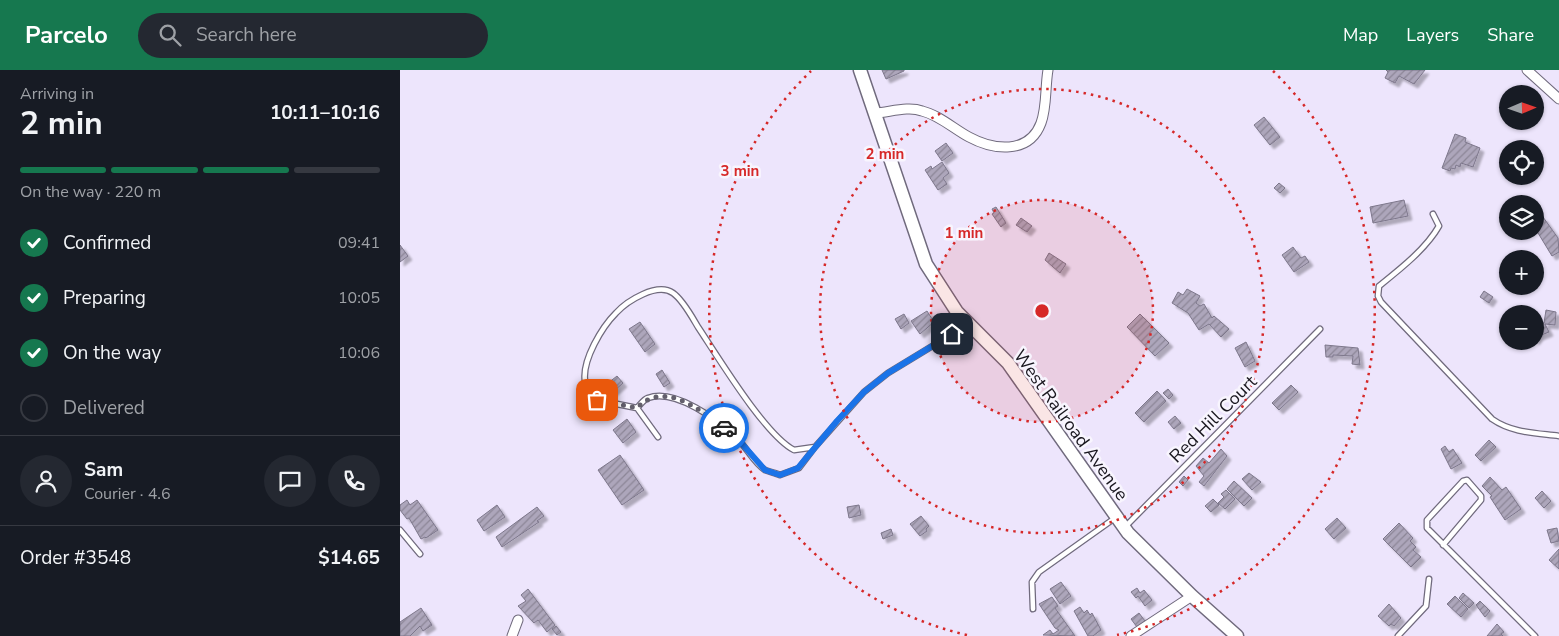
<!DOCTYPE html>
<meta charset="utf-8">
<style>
:root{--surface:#171b24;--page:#242831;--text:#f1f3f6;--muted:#9ea1a6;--line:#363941;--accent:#16784f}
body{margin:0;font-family:"Nunito Sans",sans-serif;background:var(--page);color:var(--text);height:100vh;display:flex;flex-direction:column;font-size:19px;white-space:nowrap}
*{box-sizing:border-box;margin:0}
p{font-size:16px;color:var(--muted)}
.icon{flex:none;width:28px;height:28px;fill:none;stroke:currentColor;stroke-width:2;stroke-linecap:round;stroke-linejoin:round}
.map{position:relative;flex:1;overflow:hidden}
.panel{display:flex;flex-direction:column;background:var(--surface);width:400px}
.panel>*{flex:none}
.needle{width:32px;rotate:88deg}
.controls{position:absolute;left:1099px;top:15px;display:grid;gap:10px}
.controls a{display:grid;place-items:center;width:45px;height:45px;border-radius:50%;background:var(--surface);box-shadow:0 1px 4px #0004;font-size:25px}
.pin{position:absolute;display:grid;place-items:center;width:42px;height:42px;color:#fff;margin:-21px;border-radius:10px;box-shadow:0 2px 8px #0006}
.courier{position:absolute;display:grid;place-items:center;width:50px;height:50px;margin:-25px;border:4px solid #1a73e8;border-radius:50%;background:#fff;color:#222;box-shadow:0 1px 6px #0007}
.head em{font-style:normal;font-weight:700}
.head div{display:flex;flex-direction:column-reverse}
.head{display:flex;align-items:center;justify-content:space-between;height:85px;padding:0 20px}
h1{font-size:32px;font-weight:700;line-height:38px}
.bar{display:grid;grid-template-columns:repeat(4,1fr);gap:8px 5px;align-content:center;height:60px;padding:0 20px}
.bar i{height:6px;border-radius:4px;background:var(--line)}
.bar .current{background:var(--accent)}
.bar p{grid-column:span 4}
.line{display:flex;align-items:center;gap:12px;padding:0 20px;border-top:1px solid var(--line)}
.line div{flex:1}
.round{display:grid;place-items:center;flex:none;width:52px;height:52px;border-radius:26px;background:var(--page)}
ol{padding:0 20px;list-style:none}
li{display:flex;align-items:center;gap:15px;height:55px}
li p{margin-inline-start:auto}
li .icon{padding:5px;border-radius:50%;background:var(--accent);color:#fff;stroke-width:4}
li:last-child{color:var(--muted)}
li i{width:28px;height:28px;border:2px solid var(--line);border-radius:50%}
header{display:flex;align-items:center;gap:30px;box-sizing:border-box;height:70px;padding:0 25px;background:var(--accent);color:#fff}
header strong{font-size:24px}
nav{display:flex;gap:28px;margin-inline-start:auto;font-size:18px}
.search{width:350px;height:45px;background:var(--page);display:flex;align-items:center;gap:12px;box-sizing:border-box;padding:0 18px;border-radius:28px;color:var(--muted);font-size:19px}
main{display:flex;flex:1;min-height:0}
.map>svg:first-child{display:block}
.building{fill:url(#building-hatch);stroke:#7d778b;filter:url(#shadow)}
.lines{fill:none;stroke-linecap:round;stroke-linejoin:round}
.lane-casing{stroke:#706a7d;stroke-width:7}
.street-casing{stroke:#706a7d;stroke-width:11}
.secondary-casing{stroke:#706a7d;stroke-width:15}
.lane{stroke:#fff;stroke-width:4.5}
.street{stroke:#fff;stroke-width:9}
.secondary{stroke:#fff;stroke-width:12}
.done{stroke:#635f6c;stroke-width:5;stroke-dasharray:0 9}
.route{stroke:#1a73e8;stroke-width:6}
.ring{fill:none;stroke:#d62828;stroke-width:2.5;stroke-dasharray:2.5 5}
.labels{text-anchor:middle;stroke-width:5;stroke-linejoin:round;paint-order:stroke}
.street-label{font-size:18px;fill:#19171f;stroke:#f8f5fe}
.centre{fill:#d62828;stroke:#f8f5fe;stroke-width:2.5}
.ring-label{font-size:15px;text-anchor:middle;font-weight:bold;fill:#d62828;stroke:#f8f5fe;stroke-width:5;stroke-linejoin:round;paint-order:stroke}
</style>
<header>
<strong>Parcelo</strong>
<div class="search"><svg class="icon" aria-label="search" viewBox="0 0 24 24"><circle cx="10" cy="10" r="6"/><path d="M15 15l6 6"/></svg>Search here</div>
<nav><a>Map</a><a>Layers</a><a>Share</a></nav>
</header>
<main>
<section class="panel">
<div class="head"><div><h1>2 min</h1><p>Arriving in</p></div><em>10:11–10:16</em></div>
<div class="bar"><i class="current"></i><i class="current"></i><i class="current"></i><i></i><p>On the way · 220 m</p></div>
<ol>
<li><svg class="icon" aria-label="check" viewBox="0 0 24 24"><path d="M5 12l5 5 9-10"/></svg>Confirmed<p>09:41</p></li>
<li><svg class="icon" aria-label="check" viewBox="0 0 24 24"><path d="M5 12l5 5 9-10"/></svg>Preparing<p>10:05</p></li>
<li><svg class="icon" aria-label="check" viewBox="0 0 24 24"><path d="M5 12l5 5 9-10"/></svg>On the way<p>10:06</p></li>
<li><i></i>Delivered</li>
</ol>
<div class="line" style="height:90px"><a class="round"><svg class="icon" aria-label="person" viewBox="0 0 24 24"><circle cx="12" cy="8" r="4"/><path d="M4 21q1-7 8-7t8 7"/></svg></a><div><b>Sam</b><p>Courier · 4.6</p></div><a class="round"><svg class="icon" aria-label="chat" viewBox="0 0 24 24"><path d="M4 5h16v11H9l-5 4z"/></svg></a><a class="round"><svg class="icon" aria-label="phone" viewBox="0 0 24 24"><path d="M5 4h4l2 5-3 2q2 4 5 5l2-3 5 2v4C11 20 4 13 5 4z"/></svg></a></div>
<div class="line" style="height:65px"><div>Order #3548</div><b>$14.65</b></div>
</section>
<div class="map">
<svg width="1159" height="566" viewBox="0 0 1159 566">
<defs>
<pattern id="building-hatch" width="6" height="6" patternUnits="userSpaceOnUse" patternTransform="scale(1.25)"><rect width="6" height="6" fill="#ada6bb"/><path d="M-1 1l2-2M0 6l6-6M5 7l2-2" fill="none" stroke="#8c8697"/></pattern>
<filter id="shadow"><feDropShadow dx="4" dy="4" stdDeviation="1" flood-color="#0004"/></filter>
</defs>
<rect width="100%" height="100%" fill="#ede5fc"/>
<path class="building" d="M482,0H504V1L486,9Z
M986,0H1025L1014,14L999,6L995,13L985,8L988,2Z
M864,47L880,67L870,75L854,55Z
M1055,64L1066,68L1065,72L1080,78L1073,97L1061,93L1060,97L1056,95L1055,99L1051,98L1050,101L1042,98Z
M546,73L553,83L542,91L535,81Z
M542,92L549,103L543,108L547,114L538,120L525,100L531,96L532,99Z
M879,113L885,118L880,123L874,118Z
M1004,130L1008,146L973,153L970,137Z
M596,137L606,153L601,157L592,144L594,143L592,139Z
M1143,147L1158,168L1159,182L1152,186L1135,158V152Z
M621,148L632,156L627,162L616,155Z
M0,175L8,186L0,192Z
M893,177L901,188L905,186L909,192L894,202L882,185Z
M649,183L666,194L660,203L645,190Z
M787,219L800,226L796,233L800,236L804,234L812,248L814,246L829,259L821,267L809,254L799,260L788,243L772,233L778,222L783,225Z
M1084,221L1093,227L1089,233L1080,227Z
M1146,240L1156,242L1155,255L1145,254L1149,262L1139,266L1135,271V255L1144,253Z
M527,241L534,252L520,264L511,251Z
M504,244L509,253L501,259L495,249Z
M740,244L769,273L755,286L727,257Z
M240,252L255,274L245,282L229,259Z
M846,272L855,291L845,297L835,278Z
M925,275L958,278L960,295L952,294L953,286L933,285V287H926Z
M262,300L270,313L264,317L256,304Z
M217,306L223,313L213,322L210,319L202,326L198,321Z
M891,315L898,322L879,340L872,333Z
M768,319L773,325L769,329L763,323Z
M757,321L766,331L744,352L735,343Z
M775,346L781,353L774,359L768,352Z
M227,349L236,362L223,373L213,360Z
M1089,370L1096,377L1081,391L1075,385Z
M1045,376L1049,382L1053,379L1062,393L1051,399L1041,379Z
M821,379L827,386L804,416L799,412L804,406L796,396L803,388L809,393Z
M220,385L244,420L222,435L198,400Z
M849,403L861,412L852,420L842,409Z
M784,406L788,410L783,416L779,412Z
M1090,407L1102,420L1106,417L1121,439L1105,450L1090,427L1092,426L1082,416Z
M834,411L852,428L844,436L827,419Z
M826,420L835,429L825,439L818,433L824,427L821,424Z
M1142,421L1151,431L1144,438L1135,428Z
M813,429L819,435L811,442L805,436Z
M7,430L10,435L17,430L38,460L26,468L25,467L21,469L9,448L7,449L0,440V435Z
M97,435L105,447L84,461L77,450Z
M459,435L461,445L449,448L447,437Z
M137,437L144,446L137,451L139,452L102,477L96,467Z
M521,446L529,456L526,459L527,461L520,466L510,454Z
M937,448L946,458L934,469L925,459Z
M999,453L1013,468L1010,471L1016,477L1013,480L1021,487L1011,497L983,469Z
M1157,458L1159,471L1151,473L1147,460Z
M491,459L493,465L483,469L481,463Z
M1159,479V499L1149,490Z
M661,512L671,526L660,534L650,519Z
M737,518L740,523L744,520L752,530L745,536L738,526L736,528L731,522Z
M128,519L155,555L147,562L138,550L134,553L118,536L126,531L121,525Z
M1063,523L1074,533L1069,538L1059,528Z
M1055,526L1068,539L1061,547L1047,534Z
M652,527L658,536L655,538L675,566L643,565L650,560L653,564L659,560L655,558L639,534Z
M1080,531L1090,541L1085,547L1076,535Z
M989,534L1001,548L994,556L991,554L989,556L978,546Z
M680,537L684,543L687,540L690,545L692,543L701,560L693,566H688L674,541Z
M21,538L32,555L23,561L20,556L10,566H0V552Z
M739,543L745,551L737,557L731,549Z
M1097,554L1104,562L1101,564L1103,566H1087Z
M156,556L161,562L157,565L152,559Z"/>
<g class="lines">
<defs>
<path id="lane" d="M1033,144L1039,156C1026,179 999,200 979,216L978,226L981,232L1092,349C1112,363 1136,363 1159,366
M237,338L197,330C192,324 187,319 185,311C182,290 202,257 216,243C227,231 257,212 273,223C283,230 292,247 298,257C318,287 365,365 394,380L415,377L464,322L488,303L567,255
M258,367L237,338C240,335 244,329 248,328C275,318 318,350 337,368C346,377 354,393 365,400C370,402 376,403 380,405L399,398L415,377
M725,457L920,259
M0,460L20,484
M1043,475L1081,430V426L1067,410L1063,411L1027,450V458L1135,566
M633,539L632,512L639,502L715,448
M998,566L1026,536L1029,509"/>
<path id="street" d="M1127,0L1159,29
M476,43C490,42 509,36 522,41C539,45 554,59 569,67C593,80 629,85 641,53C647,37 645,17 648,0
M112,566L118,550
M731,566L792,526"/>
<path id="secondary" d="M460,0L526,194L557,242L608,293L728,463L792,526L837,566"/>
</defs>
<use href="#lane" class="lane-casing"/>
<use href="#street" class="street-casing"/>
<use href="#secondary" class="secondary-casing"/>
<use href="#lane" class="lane"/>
<use href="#street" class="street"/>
<use href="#secondary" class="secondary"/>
</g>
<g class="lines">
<path class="done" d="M197,330L237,338C264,310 299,339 324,358"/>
<path class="route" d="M324,358L336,367L365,400L380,405L398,398L437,351L464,322L488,303L552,264"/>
</g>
<circle cx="642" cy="241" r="111" fill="#d62828" fill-opacity=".12"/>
<g class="ring">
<circle cx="642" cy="241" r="111"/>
<circle cx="642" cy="241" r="222"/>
<path d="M567 565A333 333 0 0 1 411 1M873 1A333 333 0 0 1 717 565"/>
</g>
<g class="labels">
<g class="street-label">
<text transform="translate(813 349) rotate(-45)" y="6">Red Hill Court</text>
<text transform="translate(671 355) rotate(54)" y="6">West Railroad Avenue</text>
</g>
</g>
<circle cx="642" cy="241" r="8" class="centre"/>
<g class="ring-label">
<text x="485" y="89">2 min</text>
<text x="340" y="106">3 min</text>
<text x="564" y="168">1 min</text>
</g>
</svg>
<div class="controls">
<a><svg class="needle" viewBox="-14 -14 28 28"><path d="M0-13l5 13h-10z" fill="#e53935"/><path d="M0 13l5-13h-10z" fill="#9ea1a6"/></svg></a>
<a><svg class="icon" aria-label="locate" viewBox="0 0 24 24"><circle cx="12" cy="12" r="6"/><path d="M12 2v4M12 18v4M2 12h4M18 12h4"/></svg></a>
<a><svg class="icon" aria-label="layers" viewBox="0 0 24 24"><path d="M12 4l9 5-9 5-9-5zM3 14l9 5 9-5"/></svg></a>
<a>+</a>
<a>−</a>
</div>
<div class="pin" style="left:197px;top:330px;background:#ea580c"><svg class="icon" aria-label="bag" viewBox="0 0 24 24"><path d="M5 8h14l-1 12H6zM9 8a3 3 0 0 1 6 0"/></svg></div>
<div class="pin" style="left:552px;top:264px;background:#1f2937"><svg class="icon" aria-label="home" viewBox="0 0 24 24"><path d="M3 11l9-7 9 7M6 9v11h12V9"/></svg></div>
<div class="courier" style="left:324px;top:358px"><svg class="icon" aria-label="car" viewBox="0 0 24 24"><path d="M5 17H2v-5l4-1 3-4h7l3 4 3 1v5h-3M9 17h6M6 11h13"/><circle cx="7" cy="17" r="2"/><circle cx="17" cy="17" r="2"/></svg></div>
</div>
</main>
